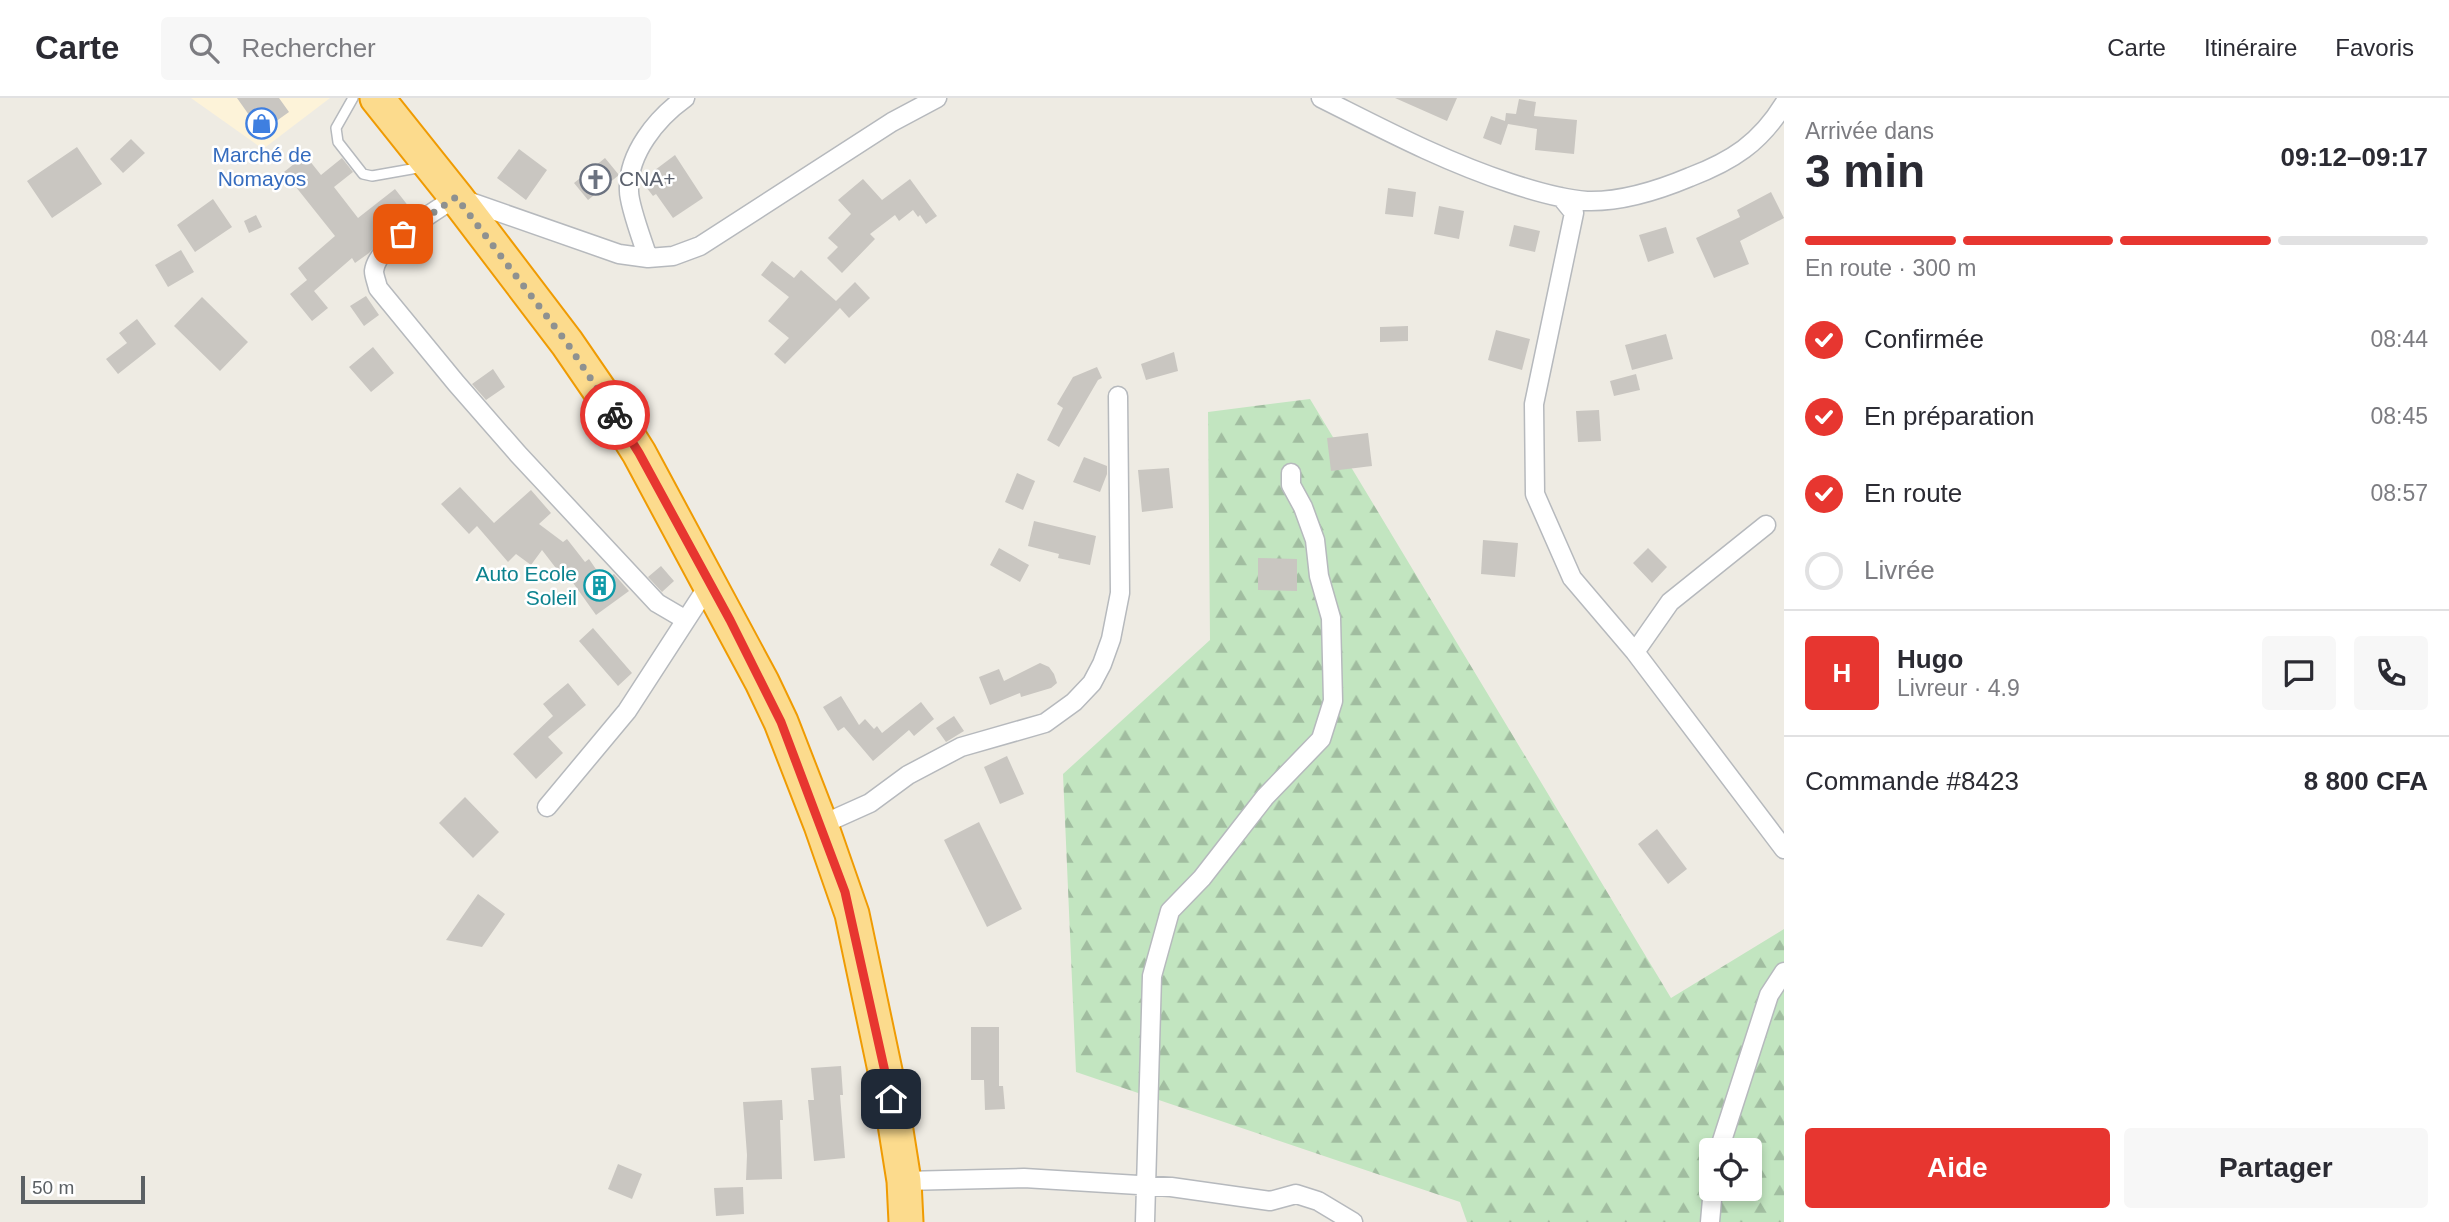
<!DOCTYPE html>
<html lang="fr">
<meta charset="utf-8">
<style>
:root{--surface:#fff;--page:#f7f7f7;--text:#2b2b33;--muted:#7c7c81;--line:#e1e1e2;--accent:#e73630}
body{margin:0;font-family:Arial,sans-serif;background:var(--page);color:var(--text);height:100vh;display:flex;flex-direction:column;font-size:26px;white-space:nowrap}
*{box-sizing:border-box;margin:0}
p{font-size:23px;color:var(--muted)}
.icon{flex:none;width:38px;height:38px;fill:none;stroke:currentColor;stroke-width:2;stroke-linecap:round;stroke-linejoin:round}
.map{position:relative;flex:1;overflow:hidden}
.panel{display:flex;flex-direction:column;background:var(--surface);width:665px}
.panel>*{flex:none}
.fabs{position:absolute;left:1699px;top:1040px;display:grid;gap:14px}
.fabs a{display:grid;place-items:center;width:63px;height:63px;border-radius:7px;background:var(--surface);box-shadow:0 4px 10px #0003;font-size:35px}
.scale{position:absolute;left:21px;bottom:18px;width:124px;box-sizing:border-box;padding-left:7px;border:4px solid #5b6064;border-top:0;font-size:19px;line-height:24px;white-space:nowrap;color:#5b6064;-webkit-text-stroke:5px #fff;paint-order:stroke}
.pin{position:absolute;display:grid;place-items:center;width:60px;height:60px;color:#fff;margin:-30px;border-radius:14px;box-shadow:0 4px 10px #0006}
.courier{position:absolute;display:grid;place-items:center;width:70px;height:70px;margin:-35px;border:5px solid #e73630;border-radius:50%;background:#fff;color:#222;box-shadow:0 2px 9px #0007}
.headline em{font-style:normal;font-weight:700}
.headline div{display:flex;flex-direction:column-reverse}
.headline{display:flex;align-items:center;justify-content:space-between;height:119px;padding:0 21px}
h1{font-size:46px;font-weight:700;line-height:52px}
.bar{display:grid;grid-template-columns:repeat(4,1fr);gap:10px 7px;align-content:center;height:84px;padding:0 21px}
.bar i{height:9px;border-radius:5px;background:var(--line)}
.bar .selected{background:var(--accent)}
.bar p{grid-column:span 4}
.line{display:flex;align-items:center;gap:18px;padding:0 21px;border-top:2px solid var(--line)}
.line div{flex:1}
.round{display:grid;place-items:center;flex:none;width:74px;height:74px;border-radius:7px;background:var(--page)}
ol{padding:0 21px;list-style:none}
li{display:flex;align-items:center;gap:21px;height:77px}
li p{margin-inline-start:auto}
li .icon{padding:7px;border-radius:50%;background:var(--accent);color:#fff;stroke-width:4}
li:last-child{color:var(--muted)}
li i{width:38px;height:38px;border:4px solid var(--line);border-radius:50%}
.primary-button{display:flex;gap:14px;margin-top:auto;padding:14px 21px}
.primary-button a{flex:1;height:80px;border-radius:7px;background:var(--accent);color:#fff;font-size:28px;font-weight:700;line-height:80px;text-align:center}
.primary-button a+a{background:var(--page);color:var(--text)}
header{display:flex;align-items:center;gap:42px;box-sizing:border-box;height:98px;padding:0 35px;background:var(--surface);border-bottom:2px solid var(--line)}
header strong{font-size:33px}
nav{display:flex;gap:38px;margin-inline-start:auto;font-size:24px}
.search{width:490px;height:63px;background:var(--page);display:flex;align-items:center;gap:18px;box-sizing:border-box;padding:0 24px;border-radius:7px;color:var(--muted);font-size:26px}
main{display:flex;flex:1;min-height:0}
.map>svg:first-child{display:block}
.commercial{fill:#fdf3d9}
.forest{fill:url(#forest-firs);fill-rule:evenodd}
.building{fill:#c9c6c1}
.lines{fill:none;stroke-linecap:round;stroke-linejoin:round}
.lane-casing{stroke:#b6b9bd;stroke-width:12}
.street-casing{stroke:#b6b9bd;stroke-width:21}
.highway-casing{stroke:#ef9b03;stroke-width:37}
.lane{stroke:#fff;stroke-width:9}
.street{stroke:#fff;stroke-width:18}
.highway{stroke:#fcdb8d;stroke-width:33}
.done{stroke:#8e9190;stroke-width:7;stroke-dasharray:0 12.6}
.route{stroke:#e73630;stroke-width:9}
.labels{text-anchor:middle;stroke-width:5;stroke-linejoin:round;paint-order:stroke}
.shop-label{font-size:21px;fill:#366cbe;stroke:#fff}
.worship-label{font-size:21px;fill:#5b616d;stroke:#fff;text-anchor:start}
.culture-label{font-size:21px;fill:#0d838f;stroke:#fff;text-anchor:end}
</style>
<header>
<strong>Carte</strong>
<div class="search"><svg class="icon" aria-label="search" viewBox="0 0 24 24"><circle cx="10" cy="10" r="6"/><path d="M15 15l6 6"/></svg>Rechercher</div>
<nav><a>Carte</a><a>Itinéraire</a><a>Favoris</a></nav>
</header>
<main>
<div class="map">
<svg width="1784" height="1124" viewBox="0 0 1784 1124">
<defs>
<pattern id="forest-firs" width="22" height="20" patternUnits="userSpaceOnUse" patternTransform="scale(1.75)"><rect width="22" height="20" fill="#c2e5c0"/><path d="M5 1l3.5 6h-7zM16 11l3.5 6h-7z" fill="#a1bda0"/></pattern>
</defs>
<rect width="100%" height="100%" fill="#eeebe3"/>
<path class="commercial" d="M191,0H330L263,51Z"/>
<path class="forest" d="M1310,301L1671,900L1784,831V1124H1467L1460,1104L1076,974L1063,676L1210,542L1208,314ZM1712,1052H1750V1090H1712Z"/>
<path class="building" d="M237,0H279L289,14L261,34Z
M1395,0H1457L1447,23Z
M1519,1L1536,4L1534,18L1577,22L1574,56L1535,52L1537,31L1508,26L1501,47L1483,40L1491,18L1505,23L1506,15L1516,16Z
M131,41L145,55L123,75L110,61Z
M77,49L102,86L52,120L27,83Z
M519,51L547,72L526,102L497,80Z
M305,57L321,77L342,60L353,74L334,89L358,120L395,91L413,114L388,134L369,155L355,165L352,160L314,193L328,210L312,223L290,196L307,182L298,170L335,138L284,74Z
M675,57L703,100L673,120L656,96L653,98L643,85L656,75L655,72Z
M605,60L619,77L588,102L574,85Z
M863,81L882,102L910,81L937,118L926,126L920,117L918,119L913,112L899,123L895,117L870,136L875,141L842,175L827,160L838,149L828,140L851,116L838,102Z
M1388,90L1416,94L1413,119L1385,116Z
M1771,94L1784,120L1740,143L1749,166L1714,180L1696,140L1740,119L1737,112Z
M213,101L232,129L195,154L177,127Z
M1439,108L1464,113L1459,141L1434,136Z
M256,117L262,129L249,135L244,123Z
M1514,127L1540,133L1535,154L1509,148Z
M1666,129L1674,155L1648,164L1639,137Z
M181,152L194,174L168,189L155,167Z
M772,163L794,180L801,172L836,203L855,184L870,200L849,220L840,210L785,266L774,256L789,240L768,223L789,199L761,177Z
M366,198L379,217L364,228L350,208Z
M202,199L248,244L220,273L174,228Z
M137,221L156,246L118,276L106,261L127,245L119,235Z
M1408,228V243L1380,244V229Z
M1496,232L1530,241L1522,272L1488,262Z
M1666,236L1673,261L1632,272L1625,247Z
M373,249L394,275L371,294L349,269Z
M1174,254L1178,273L1146,282L1141,266Z
M1097,269L1102,280L1098,282L1059,349L1047,342L1063,310L1057,306L1073,279Z
M493,271L505,289L486,302L472,286Z
M1636,276L1640,292L1614,298L1610,283Z
M1599,312L1601,343L1578,344L1576,313Z
M1368,335L1372,368L1331,373L1327,340Z
M1084,359L1107,368V376L1100,394L1073,384Z
M1169,370L1173,410L1142,414L1138,372Z
M1017,375L1035,383L1023,412L1005,404Z
M460,389L494,425L531,392L551,415L539,426L563,444L567,441L585,464L589,461L604,483L614,476L629,493L596,517L566,475L562,478L542,452L531,467L516,456L508,464L477,428L469,436L441,406Z
M1034,423L1096,438L1090,467L1058,460L1059,456L1028,448Z
M1483,442L1518,445L1515,479L1481,476Z
M999,450L1029,467L1020,484L990,467Z
M1648,450L1667,469L1652,485L1633,465Z
M1258,460L1297,461V493L1258,492Z
M661,468L674,483L662,494L648,479Z
M593,530L632,575L618,588L579,543Z
M1040,565L1049,569L1054,576L1057,585L1051,590L1021,599L1020,595L990,607L979,579L999,571L1004,583Z
M568,585L586,607L548,639L563,655L536,681L513,656L553,618L543,606Z
M841,598L859,627L865,621L874,631L877,628L882,635L921,604L934,621L914,638L909,632L873,663L844,629L838,633L823,609Z
M954,618L964,633L946,644L936,630Z
M1007,658L1024,696L1000,706L984,669Z
M465,699L499,734L473,760L439,725Z
M979,724L1022,811L987,829L944,742Z
M1657,731L1687,771L1668,786L1638,746Z
M478,796L505,816L482,849L446,842Z
M971,929H999V988H1003L1005,1011L985,1012L984,982H971Z
M841,968L843,997H840L845,1060L814,1063L808,1002H814L811,970Z
M782,1002L783,1022H780L782,1081L746,1082L747,1057L743,1004Z
M618,1066L642,1076L632,1101L608,1091Z
M743,1089L744,1116L716,1118L714,1090Z"/>
<g class="lines">
<defs>
<path id="lane" d="M353,0L336,30L338,44L363,76L372,78L423,69"/>
<path id="street" d="M1321,0C1383,31 1443,63 1510,85C1534,93 1561,101 1587,103C1621,104 1659,92 1690,79C1732,63 1760,45 1784,6
M1561,99L1574,115L1534,306L1535,396L1572,480L1635,554L1784,751
M648,160C643,144 629,108 629,93C627,56 657,20 685,0
M686,522L657,505L518,356L456,285L378,190C377,185 374,178 374,173C377,146 435,114 456,99L619,156L648,160L673,158L700,148L892,24L937,0
M1635,554L1670,504L1766,427
M547,709L627,613L710,485
M821,727L870,705L908,677L961,649L1045,625L1074,604L1092,585L1102,566L1111,541L1120,495L1118,298
M1719,1052L1769,897L1784,874
M904,1083L1024,1080L1171,1089L1270,1103L1296,1096L1318,1103L1353,1124
M1145,1124L1152,878L1170,813L1202,780L1265,699L1321,641L1333,603L1331,520L1319,478L1315,442L1303,409L1291,387V375
M1710,1124L1713,1090"/>
<path id="highway" d="M377,0L456,99L567,245L602,296L639,355L762,584L781,624L821,727L852,816L891,1001L904,1083L906,1124"/>
</defs>
<use href="#lane" class="lane-casing"/>
<use href="#street" class="street-casing"/>
<use href="#highway" class="highway-casing"/>
<use href="#lane" class="lane"/>
<use href="#street" class="street"/>
<use href="#highway" class="highway"/>
</g>
<g class="lines">
<path class="done" d="M403,136L456,99L567,245L615,317"/>
<path class="route" d="M615,317L639,355L730,522L781,624L845,794L891,1001"/>
</g>
<defs>
<symbol id="shop-ring" viewBox="-11 -11 22 22"><circle r="9.5" fill="#fff" stroke="#3f7fe0" stroke-width="1.5"/><path d="M-5-2.5h2.3a2.7 3.5 0 0 1 5.4 0H5L5.5 6h-11ZM-1.5-2.5h3a1.5 2.3 0 0 0-3 0Z" fill="#3f7fe0"/></symbol>
<symbol id="church-ring" viewBox="-11 -11 22 22"><circle r="9.5" fill="#fff" stroke="#6b7280" stroke-width="1.5"/><path d="M-1.2-6h2.4v3.5h3.3v2.4h-3.3V6h-2.4V-.1h-3.3v-2.4h3.3Z" fill="#6b7280"/></symbol>
<symbol id="building-ring" viewBox="-11 -11 22 22"><circle r="9.5" fill="#fff" stroke="#0f9aa8" stroke-width="1.5"/><path d="M-4-6H4V6H1V3H-1V6H-4ZM-2.5-4.3h1.7v1.8h-1.7ZM.8-4.3h1.7v1.8H.8ZM-2.5-1h1.7V.8h-1.7ZM.8-1h1.7V.8H.8Z" fill="#0f9aa8"/></symbol>
</defs>
<g fill-rule="evenodd">
<use href="#shop-ring" x="244" y="8" width="35" height="35"/>
<use href="#church-ring" x="578" y="64" width="35" height="35"/>
<use href="#building-ring" x="582" y="470" width="35" height="35"/>
</g>
<g class="labels">
<g class="shop-label">
<text x="262" y="64">Marché de<tspan x="262" dy="24">Nomayos</tspan></text>
</g>
<g class="worship-label">
<text x="619" y="88">CNA+</text>
</g>
<g class="culture-label">
<text x="577" y="483">Auto Ecole<tspan x="577" dy="24">Soleil</tspan></text>
</g>
</g>
</svg>
<div class="fabs">
<a><svg class="icon" aria-label="locate" viewBox="0 0 24 24"><circle cx="12" cy="12" r="6"/><path d="M12 2v4M12 18v4M2 12h4M18 12h4"/></svg></a>
</div>
<div class="scale">50 m</div>
<div class="pin" style="left:403px;top:136px;background:#ea580c"><svg class="icon" aria-label="bag" viewBox="0 0 24 24"><path d="M5 8h14l-1 12H6zM9 8a3 3 0 0 1 6 0"/></svg></div>
<div class="pin" style="left:891px;top:1001px;background:#1f2937"><svg class="icon" aria-label="home" viewBox="0 0 24 24"><path d="M3 11l9-7 9 7M6 9v11h12V9"/></svg></div>
<div class="courier" style="left:615px;top:317px"><svg class="icon" aria-label="bike" viewBox="0 0 24 24"><circle cx="6" cy="16" r="4"/><circle cx="18" cy="16" r="4"/><path d="M6 16l4-8h5l3 8M10 8l3 8H6M13 5h3"/></svg></div>
</div>
<section class="panel">
<div class="headline"><div><h1>3 min</h1><p>Arrivée dans</p></div><em>09:12–09:17</em></div>
<div class="bar"><i class="selected"></i><i class="selected"></i><i class="selected"></i><i></i><p>En route · 300 m</p></div>
<ol>
<li><svg class="icon" aria-label="check" viewBox="0 0 24 24"><path d="M5 12l5 5 9-10"/></svg>Confirmée<p>08:44</p></li>
<li><svg class="icon" aria-label="check" viewBox="0 0 24 24"><path d="M5 12l5 5 9-10"/></svg>En préparation<p>08:45</p></li>
<li><svg class="icon" aria-label="check" viewBox="0 0 24 24"><path d="M5 12l5 5 9-10"/></svg>En route<p>08:57</p></li>
<li><i></i>Livrée</li>
</ol>
<div class="line" style="height:126px"><b class="round" style="background:var(--accent);color:#fff">H</b><div><b>Hugo</b><p>Livreur · 4.9</p></div><a class="round"><svg class="icon" aria-label="chat" viewBox="0 0 24 24"><path d="M4 5h16v11H9l-5 4z"/></svg></a><a class="round"><svg class="icon" aria-label="phone" viewBox="0 0 24 24"><path d="M5 4h4l2 5-3 2q2 4 5 5l2-3 5 2v4C11 20 4 13 5 4z"/></svg></a></div>
<div class="line" style="height:91px"><div>Commande #8423</div><b>8 800 CFA</b></div>
<div class="primary-button"><a>Aide</a><a>Partager</a></div>
</section>
</main>
